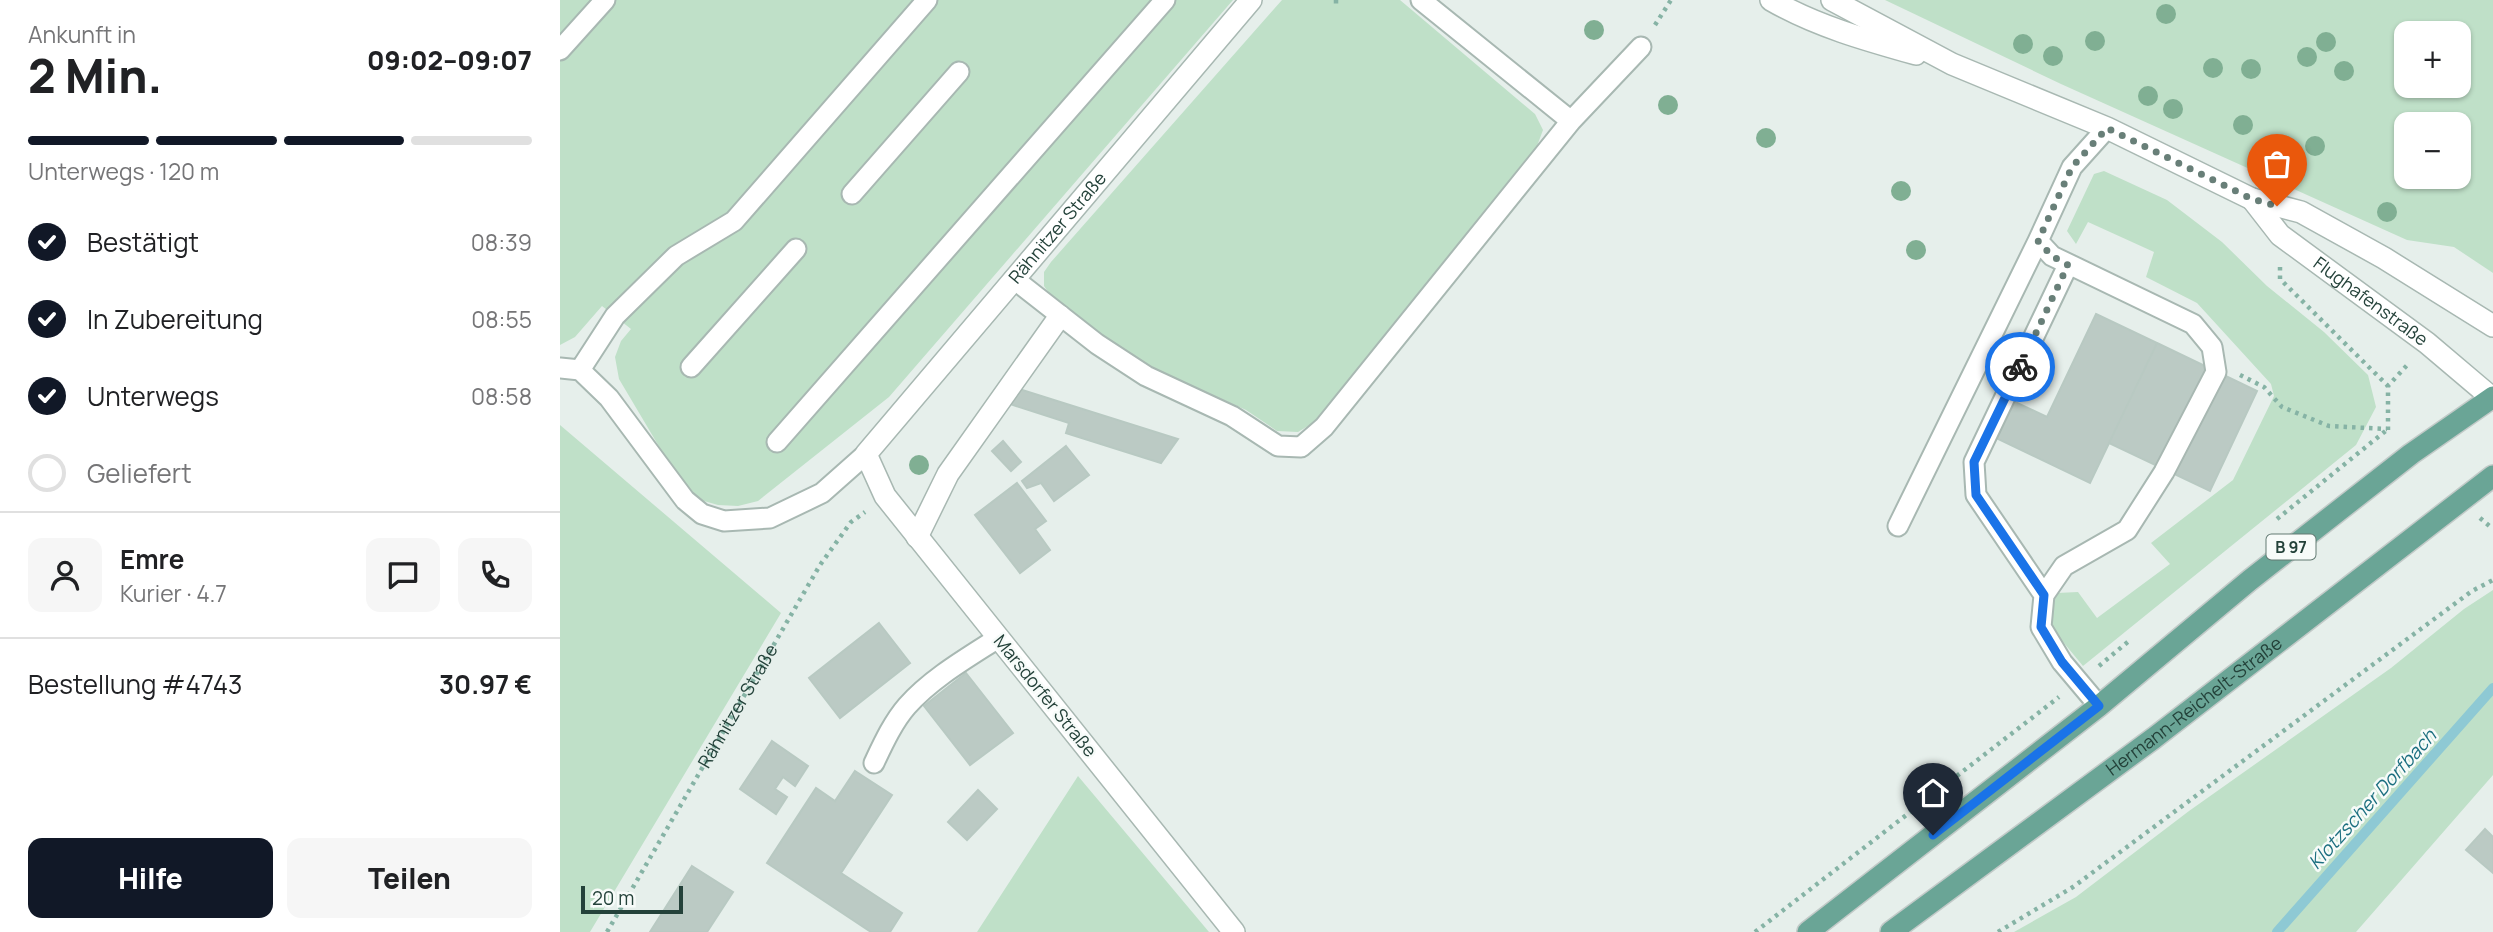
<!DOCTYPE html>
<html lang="de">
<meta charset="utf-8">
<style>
:root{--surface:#fff;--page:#f6f6f6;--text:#202124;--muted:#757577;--line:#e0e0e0;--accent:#111827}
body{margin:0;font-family:Manrope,sans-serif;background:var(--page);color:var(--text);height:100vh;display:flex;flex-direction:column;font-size:26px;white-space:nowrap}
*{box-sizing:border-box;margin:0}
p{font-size:23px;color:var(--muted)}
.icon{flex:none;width:38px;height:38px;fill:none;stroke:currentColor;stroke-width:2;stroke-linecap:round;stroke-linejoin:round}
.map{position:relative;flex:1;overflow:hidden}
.side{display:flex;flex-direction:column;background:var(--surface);width:560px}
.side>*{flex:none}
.fabs{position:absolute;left:1834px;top:21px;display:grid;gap:14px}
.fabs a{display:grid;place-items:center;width:77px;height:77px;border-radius:14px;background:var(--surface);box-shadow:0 2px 5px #0004;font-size:35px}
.scale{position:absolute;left:21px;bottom:18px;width:102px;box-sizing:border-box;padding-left:7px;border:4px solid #24423a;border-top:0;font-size:19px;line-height:24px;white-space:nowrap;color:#24423a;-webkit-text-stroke:5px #f7fbf9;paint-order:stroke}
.pin{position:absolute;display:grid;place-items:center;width:60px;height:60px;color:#fff;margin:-72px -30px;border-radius:50% 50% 50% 0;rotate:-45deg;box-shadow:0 0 7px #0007}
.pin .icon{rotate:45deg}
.courier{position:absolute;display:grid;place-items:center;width:70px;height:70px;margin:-35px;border:5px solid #1a73e8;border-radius:50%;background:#fff;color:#222;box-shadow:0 2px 9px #0007}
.summary em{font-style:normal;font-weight:800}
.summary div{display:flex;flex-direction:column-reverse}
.summary{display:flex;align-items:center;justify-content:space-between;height:119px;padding:0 28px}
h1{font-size:46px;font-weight:800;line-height:52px}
.bar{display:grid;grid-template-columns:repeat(4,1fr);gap:10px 7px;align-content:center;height:84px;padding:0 28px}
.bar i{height:9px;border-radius:5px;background:var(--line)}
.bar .current{background:var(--accent)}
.bar p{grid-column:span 4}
.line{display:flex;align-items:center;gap:18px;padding:0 28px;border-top:2px solid var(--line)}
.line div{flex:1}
.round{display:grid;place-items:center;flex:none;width:74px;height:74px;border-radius:14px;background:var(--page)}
ol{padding:0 28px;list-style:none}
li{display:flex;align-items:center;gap:21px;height:77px}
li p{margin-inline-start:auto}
li .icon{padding:7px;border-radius:50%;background:var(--accent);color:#fff;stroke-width:4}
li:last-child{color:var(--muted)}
li i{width:38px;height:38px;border:4px solid var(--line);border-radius:50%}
.button{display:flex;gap:14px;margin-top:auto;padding:14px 28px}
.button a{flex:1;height:80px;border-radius:14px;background:var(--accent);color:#fff;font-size:28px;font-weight:800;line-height:80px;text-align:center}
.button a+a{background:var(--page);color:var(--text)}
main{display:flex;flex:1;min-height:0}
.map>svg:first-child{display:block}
.green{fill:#bfe0c8;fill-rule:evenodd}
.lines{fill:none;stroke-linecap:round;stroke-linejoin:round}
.stream{stroke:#8ec9d4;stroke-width:10}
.building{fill:#bbcac4;stroke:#b8c9c2;stroke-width:2}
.service-casing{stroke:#a8b8b2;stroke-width:23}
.minor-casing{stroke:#a8b8b2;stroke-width:24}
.primary-casing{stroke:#c2cac8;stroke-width:24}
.path{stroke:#86b3a5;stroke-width:4.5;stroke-dasharray:3.5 5;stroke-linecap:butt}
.service{stroke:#fff;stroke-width:19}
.minor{stroke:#fff;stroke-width:21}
.primary{stroke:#6aa596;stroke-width:21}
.tree{fill:#80af93}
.done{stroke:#687f78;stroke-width:7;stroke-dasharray:0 12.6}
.route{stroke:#1a73e8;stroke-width:9}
.labels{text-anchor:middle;stroke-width:5;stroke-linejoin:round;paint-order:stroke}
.shield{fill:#f7fbf9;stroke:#637a73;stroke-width:2}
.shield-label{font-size:16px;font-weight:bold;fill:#24423a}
.street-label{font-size:18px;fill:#24423a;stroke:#f7fbf9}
.water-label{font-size:19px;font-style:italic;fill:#1c6f80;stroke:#f7fbf9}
</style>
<main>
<section class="side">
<div class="summary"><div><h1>2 Min.</h1><p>Ankunft in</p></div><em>09:02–09:07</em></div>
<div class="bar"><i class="current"></i><i class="current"></i><i class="current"></i><i></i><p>Unterwegs · 120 m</p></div>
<ol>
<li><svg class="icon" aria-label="check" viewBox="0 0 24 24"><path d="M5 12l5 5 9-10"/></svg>Bestätigt<p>08:39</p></li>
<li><svg class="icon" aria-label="check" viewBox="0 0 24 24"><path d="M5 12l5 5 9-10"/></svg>In Zubereitung<p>08:55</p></li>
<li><svg class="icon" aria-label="check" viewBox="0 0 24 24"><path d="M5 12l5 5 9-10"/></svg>Unterwegs<p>08:58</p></li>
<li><i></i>Geliefert</li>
</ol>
<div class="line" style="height:126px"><a class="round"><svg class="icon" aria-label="person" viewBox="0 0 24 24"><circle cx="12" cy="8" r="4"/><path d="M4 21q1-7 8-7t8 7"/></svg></a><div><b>Emre</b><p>Kurier · 4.7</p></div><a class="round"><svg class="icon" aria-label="chat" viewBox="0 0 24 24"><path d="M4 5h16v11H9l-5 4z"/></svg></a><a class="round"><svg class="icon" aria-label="phone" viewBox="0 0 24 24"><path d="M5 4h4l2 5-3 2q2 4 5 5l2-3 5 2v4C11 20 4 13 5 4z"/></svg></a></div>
<div class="line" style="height:91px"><div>Bestellung #4743</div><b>30.97 €</b></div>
<div class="button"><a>Hilfe</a><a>Teilen</a></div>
</section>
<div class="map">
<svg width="1933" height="932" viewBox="0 0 1933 932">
<rect width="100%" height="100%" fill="#e6efeb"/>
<path class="green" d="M0,0H673L329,397L198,501L178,506L158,505L137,499L123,487L59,379L55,357L61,341L71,329L42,306L15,337L0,345Z
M722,0H840L975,114L983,130L977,146L753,423L738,432L717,431L686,410L583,364L495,302L484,286V272L491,262Z
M1325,0H1933V273L1894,247L1847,240L1501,84ZM1846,33H1899V86H1846ZM1846,124H1899V177H1846Z
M1544,171L1607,200L1662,242L1707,286L1764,332L1808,375L1816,407L1796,445L1523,666L1494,631L1489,613L1497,593L1518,592L1537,618L1610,564L1591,543L1673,480L1714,396L1711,384L1637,303L1586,277L1594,252L1528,222L1516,244L1507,231L1534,174Z
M0,425L221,613L30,932H0Z
M1933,590V775L1796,932H1454L1516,897L1629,811L1831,668L1904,609Z
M518,776L649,932H417Z"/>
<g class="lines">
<path class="stream" d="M1717,932L1933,688"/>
</g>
<path class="building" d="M1536,314L1597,343L1530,483L1432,436L1449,399L1487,417Z
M1597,343L1697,391L1650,491L1549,443Z
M459,389L618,439L601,463L506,433L509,423L450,404Z
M443,441L461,462L451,471L432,451Z
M506,446L529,475L494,501L481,483L467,488L462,481Z
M457,483L486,521L475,529L490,550L460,573L415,515Z
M319,623L350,663L280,718L249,678Z
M406,673L453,733L410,765L364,706Z
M212,741L248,766L235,786L223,777L215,789L227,797L216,814L180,789Z
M295,771L332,795L281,873L342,913L330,932H311L207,863L256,788L275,801Z
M418,790L437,809L407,840L388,822Z
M1925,829L1933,837V873L1906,850Z
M132,866L173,892L147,932H90Z"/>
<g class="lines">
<defs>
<path id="service" d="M861,0L1011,121
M0,50L45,0
M292,194L399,72
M454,279L537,344L586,376L672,416L718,446L741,447L764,427L1011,121L1081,47
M131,367L236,249
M0,368L20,370L49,398L125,500L142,514L164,521L210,518L262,493L306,454
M20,370L55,316L116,256L174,221L367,0
M217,442L605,0
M1338,526L1478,241
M1484,595L1416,495L1414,462L1508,265
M1539,706L1502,662L1481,627L1484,595L1504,566L1567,530L1604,472L1656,372L1652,347L1633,324L1492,256L1478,241L1512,167L1547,128
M314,763C323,744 333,722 347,706C372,678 407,658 438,638"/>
<g id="minor">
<path d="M1211,0C1256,26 1306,40 1356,54"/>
<path d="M1272,0L1392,64L1547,128L1692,199L1741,212L1824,258L1933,326"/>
<path id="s2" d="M1692,199L1720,235L1867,343L1932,398"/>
<path d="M357,537L388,474L500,316"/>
<path id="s3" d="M674,932L325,496L306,454L691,0"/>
</g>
<g id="primary">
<path d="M1248,932L1539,706L1690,580L1851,454L1933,397"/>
<path id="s4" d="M1331,932L1594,738L1933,476"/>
</g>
</defs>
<use href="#service" class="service-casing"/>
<use href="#minor" class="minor-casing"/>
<use href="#primary" class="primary-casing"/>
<g class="path">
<path d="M776,0V7"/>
<path d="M1095,25L1111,0"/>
<path d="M1720,267V279L1828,386"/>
<path d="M1680,375L1704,387L1722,407L1769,426L1827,429"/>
<path d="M1828,430V386L1849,363"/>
<path d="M1920,518L1933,529"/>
<path d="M1717,519L1828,429"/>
<path d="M1539,666L1570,640"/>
<path id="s1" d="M47,932L260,565L291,522L305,512"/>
<path d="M1195,932L1499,697"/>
<path d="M1438,932L1513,887L1912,591L1933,580"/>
</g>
<use href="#service" class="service"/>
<use href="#minor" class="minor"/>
<use href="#primary" class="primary"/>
</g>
<g class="tree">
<circle cx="1606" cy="14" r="10"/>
<circle cx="1034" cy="30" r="10"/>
<circle cx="1535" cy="41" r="10"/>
<circle cx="1766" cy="42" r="10"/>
<circle cx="1463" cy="44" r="10"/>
<circle cx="1493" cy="56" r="10"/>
<circle cx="1747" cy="57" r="10"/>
<circle cx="1653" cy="68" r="10"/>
<circle cx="1691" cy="69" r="10"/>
<circle cx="1784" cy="71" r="10"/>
<circle cx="1588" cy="96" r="10"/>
<circle cx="1108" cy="105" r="10"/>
<circle cx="1613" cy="109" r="10"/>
<circle cx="1683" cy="125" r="10"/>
<circle cx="1206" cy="138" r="10"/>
<circle cx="1755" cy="146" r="10"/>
<circle cx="1341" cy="191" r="10"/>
<circle cx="1827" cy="212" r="10"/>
<circle cx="1356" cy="250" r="10"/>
<circle cx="359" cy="465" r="10"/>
</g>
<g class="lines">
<path class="done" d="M1460,367L1508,265L1492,256L1478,241L1512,167L1547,128L1692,199L1717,206"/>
<path class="route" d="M1373,835L1539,706L1502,662L1481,627L1484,595L1416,495L1414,462L1460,367"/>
</g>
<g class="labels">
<rect class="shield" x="1706.5" y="534.5" width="49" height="25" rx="5"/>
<g class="shield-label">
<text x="1731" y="553">B 97</text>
</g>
<g class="street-label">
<text dy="6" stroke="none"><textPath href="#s3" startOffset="901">Rähnitzer Straße</textPath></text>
<text dy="6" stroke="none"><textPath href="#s2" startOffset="158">Flughafenstraße</textPath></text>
<text transform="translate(485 696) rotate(51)" y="6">Marsdorfer Straße</text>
<text dy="6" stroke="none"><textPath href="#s4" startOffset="378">Hermann-Reichelt-Straße</textPath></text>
<text dy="6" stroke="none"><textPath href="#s1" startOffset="261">Rähnitzer Straße</textPath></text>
</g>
<g class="water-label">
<text transform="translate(1812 799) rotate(-48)" y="7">Klotzscher Dorfbach</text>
</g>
</g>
</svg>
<div class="fabs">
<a>+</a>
<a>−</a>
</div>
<div class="scale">20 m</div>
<div class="pin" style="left:1717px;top:206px;background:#ea580c"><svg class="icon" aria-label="bag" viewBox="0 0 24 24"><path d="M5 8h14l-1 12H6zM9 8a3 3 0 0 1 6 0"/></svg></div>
<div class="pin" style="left:1373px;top:835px;background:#1f2937"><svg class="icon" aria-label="home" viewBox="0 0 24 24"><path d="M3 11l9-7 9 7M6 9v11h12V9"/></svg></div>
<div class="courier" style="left:1460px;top:367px"><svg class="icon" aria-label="bike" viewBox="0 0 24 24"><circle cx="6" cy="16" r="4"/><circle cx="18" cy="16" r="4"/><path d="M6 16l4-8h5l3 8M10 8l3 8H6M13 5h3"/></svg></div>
</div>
</main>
